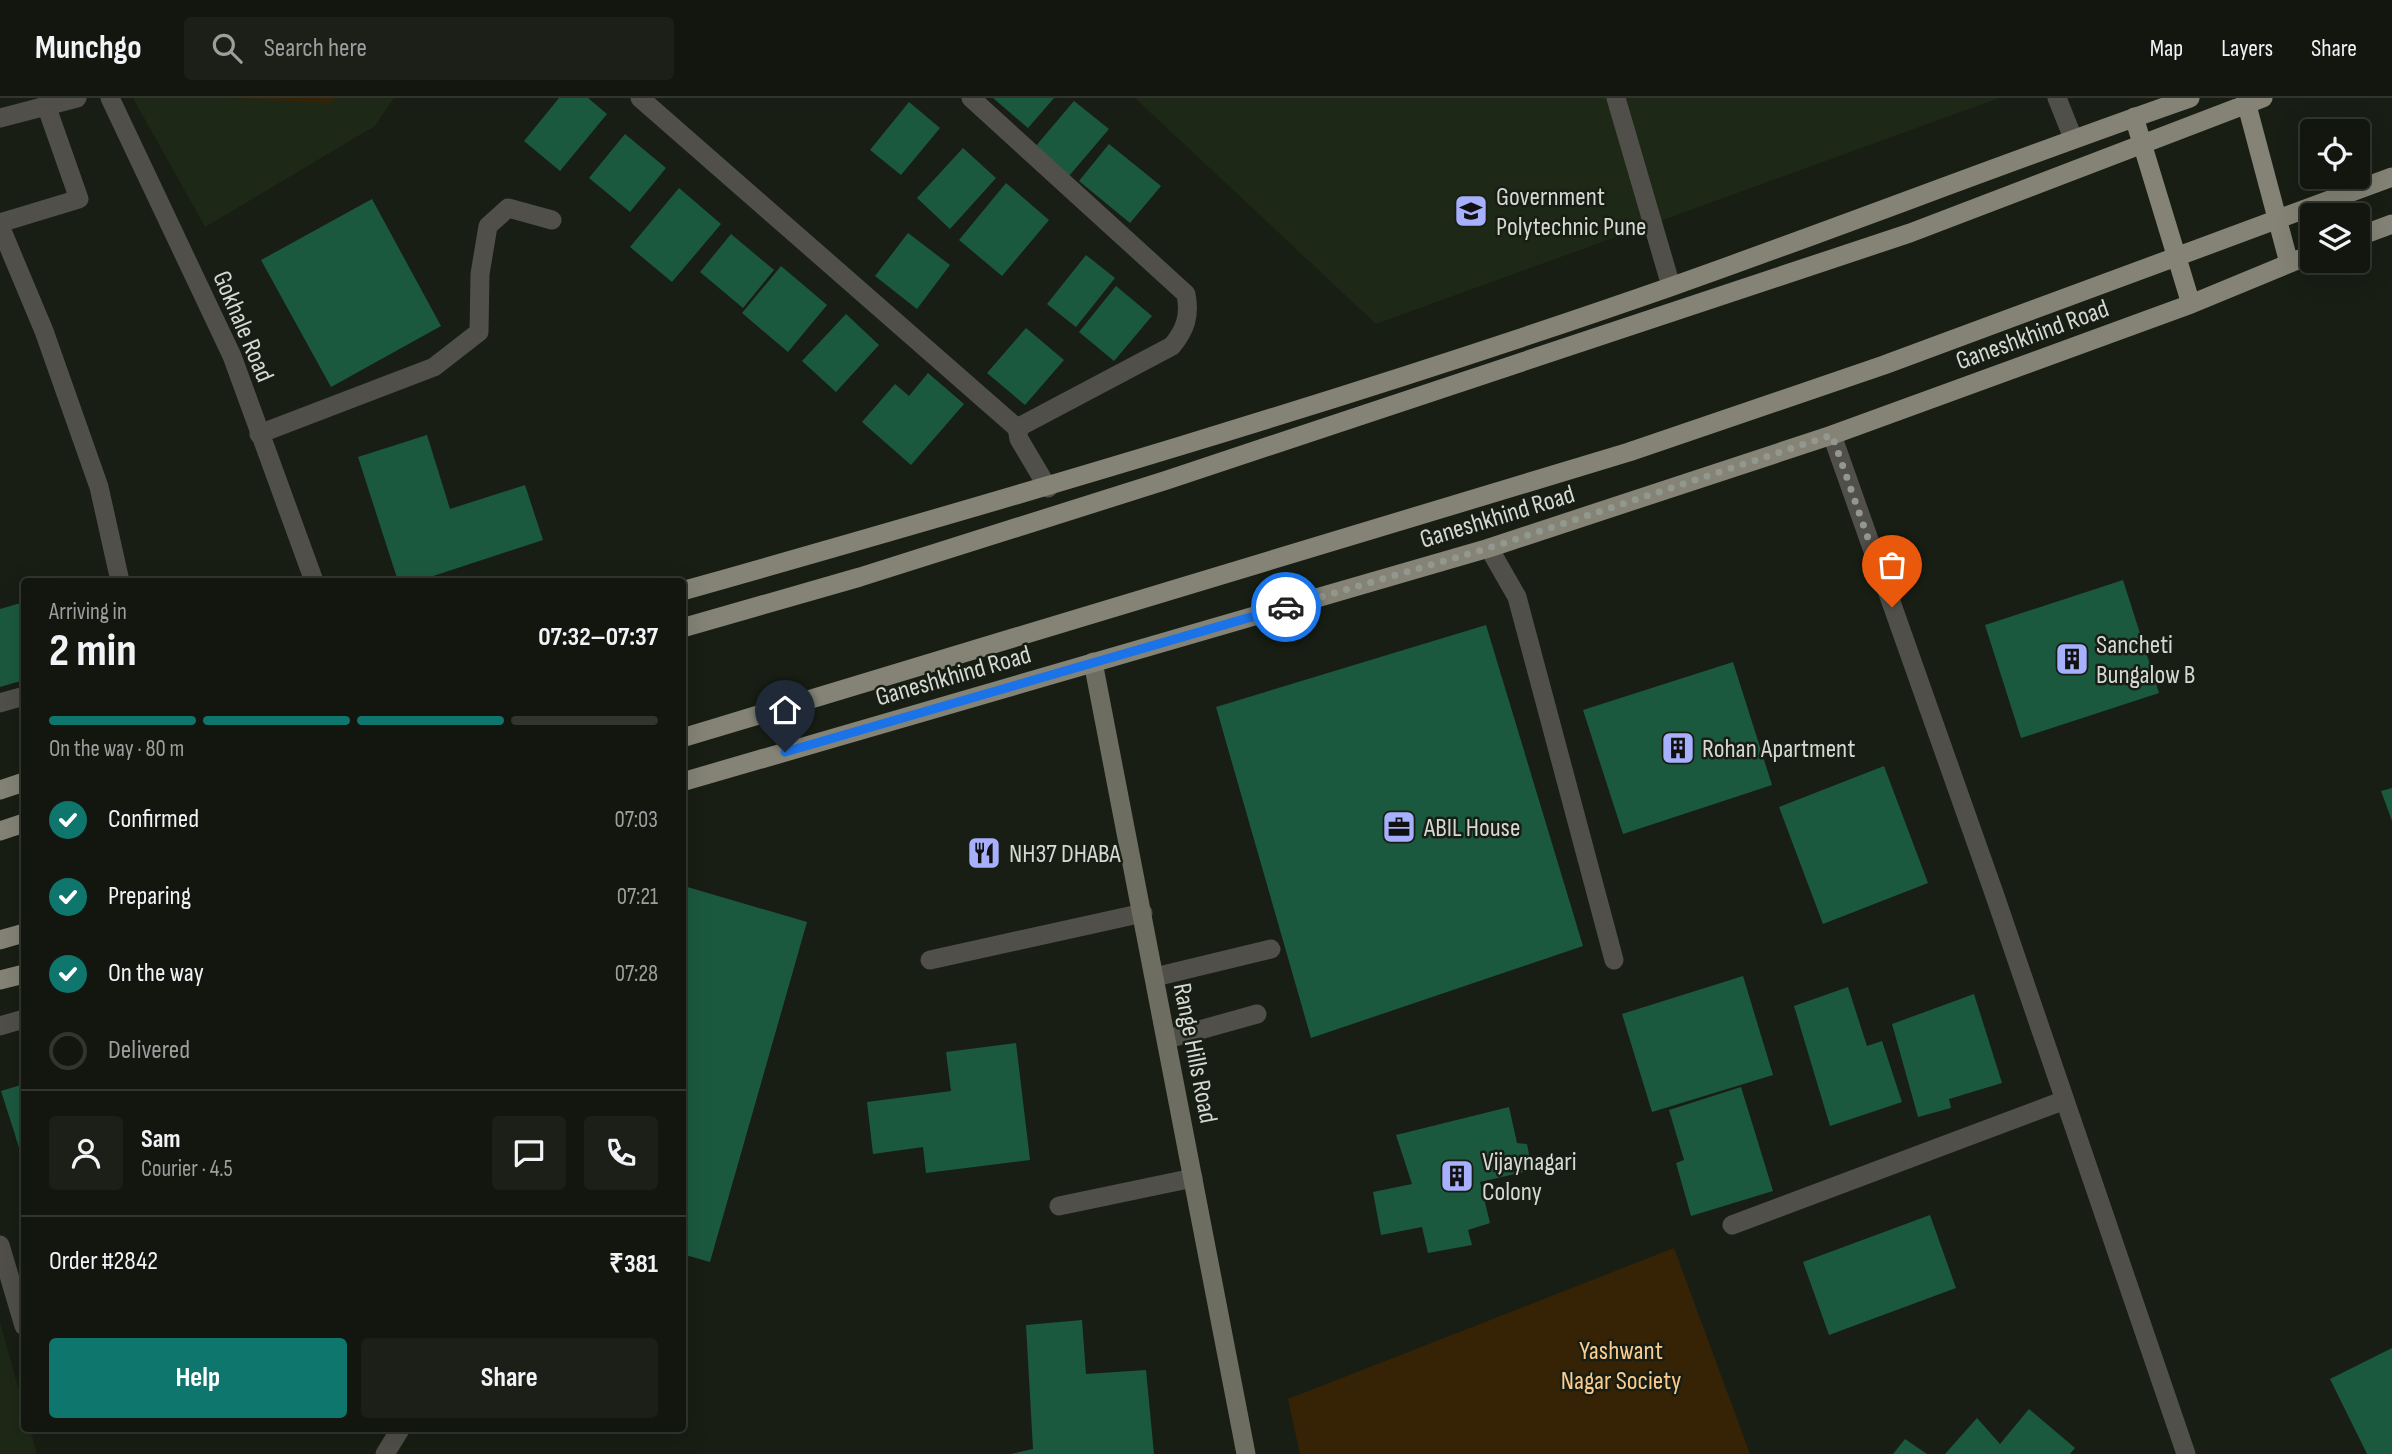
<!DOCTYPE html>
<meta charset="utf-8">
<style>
:root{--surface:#12160e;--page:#1b1f17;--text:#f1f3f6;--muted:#9c9f9e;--line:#31352e;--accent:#0f766e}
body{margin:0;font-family:"Sofia Sans Condensed",sans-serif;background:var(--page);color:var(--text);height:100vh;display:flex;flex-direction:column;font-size:26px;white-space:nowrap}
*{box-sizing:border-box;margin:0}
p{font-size:23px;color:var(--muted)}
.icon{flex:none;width:38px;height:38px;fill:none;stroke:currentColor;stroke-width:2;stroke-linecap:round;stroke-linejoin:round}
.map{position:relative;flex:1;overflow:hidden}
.details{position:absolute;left:21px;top:480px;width:665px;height:854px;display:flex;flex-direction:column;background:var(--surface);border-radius:7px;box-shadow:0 7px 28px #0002,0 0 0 2px var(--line)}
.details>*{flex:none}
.tools{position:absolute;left:2300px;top:21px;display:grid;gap:14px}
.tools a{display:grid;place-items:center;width:70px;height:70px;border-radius:7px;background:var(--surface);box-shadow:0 7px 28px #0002,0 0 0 2px var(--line);font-size:35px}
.pin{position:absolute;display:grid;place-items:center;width:60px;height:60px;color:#fff;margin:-72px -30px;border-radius:50% 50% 50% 0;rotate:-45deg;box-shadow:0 0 7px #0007}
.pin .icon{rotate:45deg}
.courier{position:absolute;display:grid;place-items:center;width:70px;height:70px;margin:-35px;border:5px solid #1a73e8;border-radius:50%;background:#fff;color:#222;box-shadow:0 2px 9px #0007}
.headline em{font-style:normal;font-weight:700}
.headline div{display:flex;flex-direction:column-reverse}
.headline{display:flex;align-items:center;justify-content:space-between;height:119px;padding:0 28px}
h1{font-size:46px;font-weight:700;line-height:52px}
.bar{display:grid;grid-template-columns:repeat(4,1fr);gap:10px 7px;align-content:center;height:84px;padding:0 28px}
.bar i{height:9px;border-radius:5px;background:var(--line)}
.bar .current{background:var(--accent)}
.bar p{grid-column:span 4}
.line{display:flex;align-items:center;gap:18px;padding:0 28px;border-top:2px solid var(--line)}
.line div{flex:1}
.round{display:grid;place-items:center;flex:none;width:74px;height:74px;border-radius:7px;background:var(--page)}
ol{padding:0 28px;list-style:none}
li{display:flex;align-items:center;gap:21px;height:77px}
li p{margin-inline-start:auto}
li .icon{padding:7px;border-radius:50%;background:var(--accent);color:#fff;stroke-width:4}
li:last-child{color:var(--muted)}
li i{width:38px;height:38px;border:4px solid var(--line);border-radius:50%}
.primary-button{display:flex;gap:14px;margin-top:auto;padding:14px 28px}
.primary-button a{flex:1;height:80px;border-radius:7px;background:var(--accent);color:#fff;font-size:28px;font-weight:700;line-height:80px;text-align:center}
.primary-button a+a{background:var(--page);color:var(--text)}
header{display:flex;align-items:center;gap:42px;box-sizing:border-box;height:98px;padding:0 35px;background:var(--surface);border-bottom:2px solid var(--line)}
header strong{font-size:33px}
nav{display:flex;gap:38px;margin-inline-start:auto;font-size:24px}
.search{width:490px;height:63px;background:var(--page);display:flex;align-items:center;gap:18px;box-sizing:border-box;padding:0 24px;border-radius:7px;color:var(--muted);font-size:26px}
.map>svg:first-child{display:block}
.built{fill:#1e2817}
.green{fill:#362306}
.building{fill:#1b593f}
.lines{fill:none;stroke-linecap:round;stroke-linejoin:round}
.service{stroke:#504f49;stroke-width:19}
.minor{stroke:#504f49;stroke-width:19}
.tertiary{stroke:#504f49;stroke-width:19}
.secondary{stroke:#6e6d62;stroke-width:19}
.primary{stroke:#848376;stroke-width:19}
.done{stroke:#93988e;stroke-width:7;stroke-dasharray:0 12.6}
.route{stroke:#1a73e8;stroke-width:9}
.labels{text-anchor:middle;stroke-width:5;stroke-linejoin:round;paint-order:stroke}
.poi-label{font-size:26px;fill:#d5d9d1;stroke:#181e13;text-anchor:start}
.street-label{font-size:26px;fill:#d5d9d1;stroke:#181e13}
.park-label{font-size:26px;fill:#fccc8e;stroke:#181e13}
</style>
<header>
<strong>Munchgo</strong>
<div class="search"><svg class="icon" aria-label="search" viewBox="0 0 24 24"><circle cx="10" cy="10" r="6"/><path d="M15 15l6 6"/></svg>Search here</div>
<nav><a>Map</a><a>Layers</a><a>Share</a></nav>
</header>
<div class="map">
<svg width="2392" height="1356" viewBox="0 0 2392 1356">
<rect width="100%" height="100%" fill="#181e13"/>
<path class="built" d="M133,0H394L375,28L205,129Z
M1135,0H1999L1376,226Z
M0,1224L24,1311V1330H30L37,1356H0Z"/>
<path class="green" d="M232,0H336L329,5Z
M1674,1150L1750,1356H1300L1288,1301Z"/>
<path class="building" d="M559,0H588L607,16L560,73L524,43Z
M993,0H1054L1028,30Z
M1074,3L1109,31L1069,78L1035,49Z
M909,4L940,30L901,77L870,52Z
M625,36L666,70L630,114L589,80Z
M1109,46L1161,88L1130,125L1079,83Z
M963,50L996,80L950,131L917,100Z
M1006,85L1049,122L1002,178L959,142Z
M679,90L721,126L672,184L630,149Z
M372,101L441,228L331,289L261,162Z
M908,135L950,167L917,211L875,178Z
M731,136L774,172L743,210L700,174Z
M1086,157L1115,180L1076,229L1047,206Z
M781,168L827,207L788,254L742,215Z
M1116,188L1152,218L1114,263L1079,234Z
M846,216L879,247L836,294L802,263Z
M1026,230L1064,262L1025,307L987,275Z
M928,275L964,306L911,367L862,324L895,286L909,298Z
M427,337L450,411L525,387L543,442L418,483H398L358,359Z
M2123,482L2159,595L2021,640L1985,527Z
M24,504V582L0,589V511Z
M1486,527L1583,848L1311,940L1216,609Z
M1733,564L1772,687L1623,736L1583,612Z
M1884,668L1928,785L1823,826L1779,709Z
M2392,690V723L2381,693Z
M684,788L807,824L710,1164L682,1156Z
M1743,878L1773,977L1652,1014L1622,916Z
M1848,889L1867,948L1882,943L1902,1004L1830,1028L1794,908Z
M1974,896L2002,985L1949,1001L1951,1010L1918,1019L1892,926Z
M1016,945L1030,1062L926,1075L923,1049L873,1056L867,1004L951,993L946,954Z
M24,986V1065L1,993Z
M1741,989L1773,1093L1691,1118L1676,1065L1684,1062L1669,1012Z
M1509,1009L1517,1045L1527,1046L1532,1072L1480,1084L1490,1125L1468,1132L1472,1147L1428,1155L1422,1129L1381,1137L1373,1094L1412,1086L1396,1037Z
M1930,1117L1956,1190L1829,1237L1803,1164Z
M1082,1222L1086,1276L1146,1272L1154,1356H1011L1033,1351L1026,1227Z
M2392,1250V1356H2367L2330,1281Z
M2029,1311L2075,1350L2070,1356H1945L1977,1320L2000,1346Z
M1905,1341L1927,1356H1893Z"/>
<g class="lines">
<path class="service" d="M640,0L1017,330L1019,341L1048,390
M971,0L1186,196C1190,217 1186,231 1172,248L1017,330
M1616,0L1671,188
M2057,0L2073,40
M0,20L77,0
M0,125L79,101L47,10
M0,128L44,233L99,389L120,483
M259,336L434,269L479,234L480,176L488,128L508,110L552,122
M1489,450L1517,499L1614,862
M0,605L24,598
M930,862L1143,815
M1155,879L1271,851
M0,928L24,921
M1167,941L1257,916
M1059,1108L1193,1080
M0,1147L24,1228"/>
<path class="minor" d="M1832,337L1994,795L2186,1356
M1732,1127L2065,1002
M385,1356L401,1330"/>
<path class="tertiary" d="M110,0L232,258L314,483"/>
<path class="secondary" d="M1093,564L1246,1356"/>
<path class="primary" d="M2245,0L2289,165
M2134,19L2191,206
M2357,139L2392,126
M682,493C1015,399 1347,302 1673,188C1846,127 2017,60 2190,0
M682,530L860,479L1167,382L1910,135L2263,0
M682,640L1629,354L1884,267L2392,79
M682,684L1489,450L1832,337L2191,206L2312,156
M0,692L24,684
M0,733L24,725
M0,842L24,835
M0,882L24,876"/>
</g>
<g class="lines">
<path class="done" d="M1286,509L1489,450L1832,337L1892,509"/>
<path class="route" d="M785,654L1286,509"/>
</g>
<defs>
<symbol id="university-square" viewBox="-11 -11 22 22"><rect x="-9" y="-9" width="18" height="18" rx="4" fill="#a7b0fc" stroke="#181e13"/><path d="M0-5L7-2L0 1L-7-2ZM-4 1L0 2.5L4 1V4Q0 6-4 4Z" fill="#111"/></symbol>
<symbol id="building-square" viewBox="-11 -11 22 22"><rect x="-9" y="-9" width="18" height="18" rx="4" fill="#a7b0fc" stroke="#181e13"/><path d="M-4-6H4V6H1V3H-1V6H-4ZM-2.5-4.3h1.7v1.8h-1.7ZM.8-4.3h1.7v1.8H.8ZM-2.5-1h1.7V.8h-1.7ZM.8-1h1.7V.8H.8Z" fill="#111"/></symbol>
<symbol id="office-square" viewBox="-11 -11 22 22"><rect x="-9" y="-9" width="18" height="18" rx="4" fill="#a7b0fc" stroke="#181e13"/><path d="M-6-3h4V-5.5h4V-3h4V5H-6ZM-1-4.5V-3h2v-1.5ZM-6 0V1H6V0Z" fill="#111"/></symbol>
<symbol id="restaurant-square" viewBox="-11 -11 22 22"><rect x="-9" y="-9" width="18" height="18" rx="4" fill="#a7b0fc" stroke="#181e13"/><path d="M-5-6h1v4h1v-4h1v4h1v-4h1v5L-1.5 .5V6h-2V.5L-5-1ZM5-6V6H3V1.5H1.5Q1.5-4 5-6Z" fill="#111"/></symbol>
</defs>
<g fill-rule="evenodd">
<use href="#university-square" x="1452" y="94" width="38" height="38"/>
<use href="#building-square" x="2053" y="542" width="38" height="38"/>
<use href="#building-square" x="1659" y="631" width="38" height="38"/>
<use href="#office-square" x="1380" y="710" width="38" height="38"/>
<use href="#restaurant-square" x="965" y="736" width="38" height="38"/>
<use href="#building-square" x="1438" y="1059" width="38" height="38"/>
</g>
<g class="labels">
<g class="poi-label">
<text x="1496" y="107">Government<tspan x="1496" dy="30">Polytechnic Pune</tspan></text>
<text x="2096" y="555">Sancheti<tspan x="2096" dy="30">Bungalow B</tspan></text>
<text x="1702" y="659">Rohan Apartment</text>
<text x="1424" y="738">ABIL House</text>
<text x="1009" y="764">NH37 DHABA</text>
<text x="1482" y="1072">Vijaynagari<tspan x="1482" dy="30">Colony</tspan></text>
</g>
<g class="street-label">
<text transform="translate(244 228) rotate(67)" y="9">Gokhale Road</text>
<text transform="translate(2032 236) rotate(-20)" y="9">Ganeshkhind Road</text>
<text transform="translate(1497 418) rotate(-17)" y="9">Ganeshkhind Road</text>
<text transform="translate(953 577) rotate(-16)" y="9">Ganeshkhind Road</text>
<text transform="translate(1196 955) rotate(79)" y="9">Range Hills Road</text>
</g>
<g class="park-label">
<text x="1621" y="1261">Yashwant<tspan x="1621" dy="30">Nagar Society</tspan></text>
</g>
</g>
</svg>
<div class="tools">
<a><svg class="icon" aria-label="locate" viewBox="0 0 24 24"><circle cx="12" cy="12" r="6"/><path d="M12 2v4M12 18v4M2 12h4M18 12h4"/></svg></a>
<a><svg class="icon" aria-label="layers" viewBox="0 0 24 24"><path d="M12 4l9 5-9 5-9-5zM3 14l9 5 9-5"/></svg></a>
</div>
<div class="pin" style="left:1892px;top:509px;background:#ea580c"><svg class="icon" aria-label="bag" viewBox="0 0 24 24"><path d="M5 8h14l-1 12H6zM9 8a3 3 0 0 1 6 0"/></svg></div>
<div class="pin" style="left:785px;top:654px;background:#1f2937"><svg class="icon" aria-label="home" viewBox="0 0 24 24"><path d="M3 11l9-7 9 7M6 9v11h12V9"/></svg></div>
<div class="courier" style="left:1286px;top:509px"><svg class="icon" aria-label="car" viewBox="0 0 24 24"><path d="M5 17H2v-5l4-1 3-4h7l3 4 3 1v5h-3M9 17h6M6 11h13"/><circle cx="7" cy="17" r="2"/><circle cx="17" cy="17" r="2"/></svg></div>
<section class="details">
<div class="headline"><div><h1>2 min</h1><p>Arriving in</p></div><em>07:32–07:37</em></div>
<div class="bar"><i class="current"></i><i class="current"></i><i class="current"></i><i></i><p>On the way · 80 m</p></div>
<ol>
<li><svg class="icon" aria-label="check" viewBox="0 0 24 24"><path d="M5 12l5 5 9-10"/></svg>Confirmed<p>07:03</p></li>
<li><svg class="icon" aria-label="check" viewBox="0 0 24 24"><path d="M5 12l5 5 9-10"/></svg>Preparing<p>07:21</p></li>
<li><svg class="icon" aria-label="check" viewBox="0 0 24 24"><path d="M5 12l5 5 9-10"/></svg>On the way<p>07:28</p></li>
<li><i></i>Delivered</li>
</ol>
<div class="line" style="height:126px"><a class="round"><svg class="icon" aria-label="person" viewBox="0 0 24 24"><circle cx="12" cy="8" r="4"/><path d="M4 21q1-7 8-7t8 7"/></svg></a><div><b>Sam</b><p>Courier · 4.5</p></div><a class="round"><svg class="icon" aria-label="chat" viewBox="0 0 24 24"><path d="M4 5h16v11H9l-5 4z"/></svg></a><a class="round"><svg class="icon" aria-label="phone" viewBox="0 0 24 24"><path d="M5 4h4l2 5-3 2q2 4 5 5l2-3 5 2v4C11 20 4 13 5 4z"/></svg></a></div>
<div class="line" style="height:91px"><div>Order #2842</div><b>₹381</b></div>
<div class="primary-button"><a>Help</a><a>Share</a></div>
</section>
</div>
